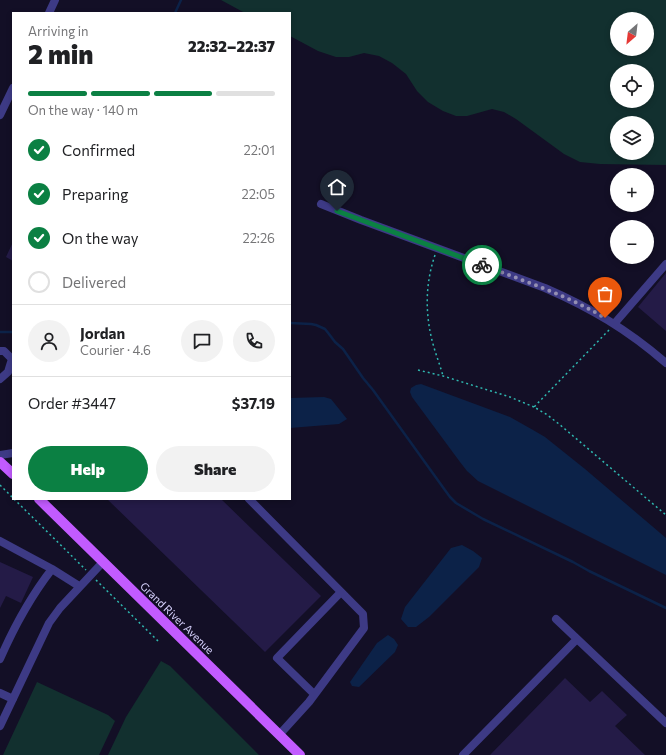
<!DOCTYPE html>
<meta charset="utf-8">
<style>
:root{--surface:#fff;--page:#f2f2f2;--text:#202124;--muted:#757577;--line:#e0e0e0;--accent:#0b8043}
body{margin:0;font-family:Commissioner,sans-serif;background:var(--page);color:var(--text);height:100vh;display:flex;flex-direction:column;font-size:15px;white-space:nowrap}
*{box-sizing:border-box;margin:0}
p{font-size:13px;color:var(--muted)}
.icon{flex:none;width:22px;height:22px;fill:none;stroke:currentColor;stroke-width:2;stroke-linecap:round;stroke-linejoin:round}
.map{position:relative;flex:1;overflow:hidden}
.side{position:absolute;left:12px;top:12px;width:279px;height:488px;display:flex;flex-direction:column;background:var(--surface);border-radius:0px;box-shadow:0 2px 6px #0003}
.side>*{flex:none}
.needle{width:26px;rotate:208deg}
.fabs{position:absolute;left:610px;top:12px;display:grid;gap:8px}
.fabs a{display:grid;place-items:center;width:44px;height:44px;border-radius:50%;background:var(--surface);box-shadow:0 2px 6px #0003;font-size:20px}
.pin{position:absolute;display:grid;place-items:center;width:34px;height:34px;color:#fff;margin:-41px -17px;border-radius:50% 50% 50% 0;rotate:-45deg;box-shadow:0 0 4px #0007}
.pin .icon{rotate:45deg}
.courier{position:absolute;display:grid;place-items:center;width:40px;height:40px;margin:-20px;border:3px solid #0b8043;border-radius:50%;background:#fff;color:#222;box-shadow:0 1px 5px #0007}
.headline em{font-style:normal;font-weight:800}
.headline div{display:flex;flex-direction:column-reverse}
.headline{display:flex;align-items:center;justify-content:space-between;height:68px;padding:0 16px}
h1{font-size:26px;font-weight:800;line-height:30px}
.bar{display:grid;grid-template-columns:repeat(4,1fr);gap:6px 4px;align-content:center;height:48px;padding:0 16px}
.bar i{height:5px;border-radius:3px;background:var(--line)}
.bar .active{background:var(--accent)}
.bar p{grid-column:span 4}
.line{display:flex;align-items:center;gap:10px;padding:0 16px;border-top:1px solid var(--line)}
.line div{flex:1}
.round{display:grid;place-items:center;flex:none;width:42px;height:42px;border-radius:21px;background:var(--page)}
ol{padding:0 16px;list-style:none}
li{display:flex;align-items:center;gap:12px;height:44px}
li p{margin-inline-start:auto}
li .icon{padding:4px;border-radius:50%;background:var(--accent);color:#fff;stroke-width:4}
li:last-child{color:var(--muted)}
li i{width:22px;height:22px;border:2px solid var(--line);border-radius:50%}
.action{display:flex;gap:8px;margin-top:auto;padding:8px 16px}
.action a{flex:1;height:46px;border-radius:24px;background:var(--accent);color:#fff;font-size:16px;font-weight:800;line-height:46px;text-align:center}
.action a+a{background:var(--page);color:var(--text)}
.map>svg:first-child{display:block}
.green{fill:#12302f;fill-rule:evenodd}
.water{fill:#0c2248}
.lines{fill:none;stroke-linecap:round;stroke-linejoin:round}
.stream{stroke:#0c2248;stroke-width:2.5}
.building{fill:#241b47}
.path{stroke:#2fb8b0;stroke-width:1.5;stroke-dasharray:2 3;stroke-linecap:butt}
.minor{stroke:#3d3a85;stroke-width:8}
.major{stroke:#c25bff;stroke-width:10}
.done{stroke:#948fb3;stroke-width:4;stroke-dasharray:0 7.2}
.route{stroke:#0b8043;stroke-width:5}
.labels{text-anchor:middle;stroke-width:3;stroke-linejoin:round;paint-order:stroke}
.street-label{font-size:11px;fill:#d9d4ff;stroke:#130f26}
</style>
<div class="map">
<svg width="666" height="755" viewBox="0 0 666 755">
<rect width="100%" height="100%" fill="#130f26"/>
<path class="green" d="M221,0H666V165L600,164L580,162L564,154L516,119L504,112L492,109L467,116H456L443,111L428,102L417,91L406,74L392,63L379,56L364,53L349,57H336L318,51L290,36V13H245ZM617,19H647V49H617ZM617,71H647V101H617ZM617,123H647V153H617Z
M161,661L170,666L259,755H108L126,717Z
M37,682L108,715L115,721L99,755H3Z"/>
<path class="water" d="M421,384L510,417L533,430L545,437L585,469L666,538V575L478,481L467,471L460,462L412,397L410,392L411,388L416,385Z
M324,397L331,399L347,419L339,424L290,428V398Z
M462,545L473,551L482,558L479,567L429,617L416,627H408L401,619L405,607L451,548Z
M388,635L394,639L398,645L395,652L359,687L352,686L350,682L377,643Z"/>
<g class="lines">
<path class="stream" d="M175,13L181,0
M290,323L311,324L316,325L325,329L329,334L335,342L343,349L363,378L373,390L442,486L450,497L456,503L483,519L573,562L589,571L666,608
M0,332H13"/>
</g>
<path class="building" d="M13,242V261L6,257Z
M666,273V331L638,307Z
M107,499H221L321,596L265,652Z
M0,562L33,577L21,603L6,596L0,608Z
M565,678L590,702L602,691L627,715L615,726L645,755H490Z"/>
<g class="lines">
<path class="path" d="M435,255C425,284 425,315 433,344C436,355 440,365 443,376
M609,330L534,407L546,414L559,424L666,515
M418,370L443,376L510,397L534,407
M0,485L13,498
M14,499L86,570
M96,580L160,643"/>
<path class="minor" d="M49,13L55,0
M0,115L13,88
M321,204L361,220L545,288C591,308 628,330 666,363
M614,324L666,264
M0,351H4L12,359L8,372L0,379
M0,455L13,453
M249,499L363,614L364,628L309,702L279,735
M0,541L52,569L79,586
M556,619L666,723
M0,659C14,627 31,596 52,569
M0,693L13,699
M314,694L277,658L341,592
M0,726L49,623L60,608L103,562
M463,755L577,639"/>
<path class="major" d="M0,462L13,474
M39,499L300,755"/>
</g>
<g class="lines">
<path class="done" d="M482,265C524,281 567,295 605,318"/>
<path class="route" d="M337,211L482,265"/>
</g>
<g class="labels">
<g class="street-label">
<text transform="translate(177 618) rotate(44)" y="4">Grand River Avenue</text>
</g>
</g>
</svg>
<div class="fabs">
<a><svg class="needle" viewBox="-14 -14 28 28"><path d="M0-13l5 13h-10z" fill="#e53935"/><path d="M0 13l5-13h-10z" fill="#757577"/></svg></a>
<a><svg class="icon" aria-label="locate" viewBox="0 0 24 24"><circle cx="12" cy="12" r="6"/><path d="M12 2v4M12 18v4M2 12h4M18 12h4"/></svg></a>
<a><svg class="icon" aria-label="layers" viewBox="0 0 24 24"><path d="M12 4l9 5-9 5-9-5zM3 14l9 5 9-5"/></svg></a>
<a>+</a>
<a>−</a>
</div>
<div class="pin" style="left:605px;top:318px;background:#ea580c"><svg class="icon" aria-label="bag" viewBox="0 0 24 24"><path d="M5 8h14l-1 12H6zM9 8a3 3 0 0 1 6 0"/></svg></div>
<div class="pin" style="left:337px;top:211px;background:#1f2937"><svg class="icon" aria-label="home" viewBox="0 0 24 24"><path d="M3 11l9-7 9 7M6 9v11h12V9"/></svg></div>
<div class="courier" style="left:482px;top:265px"><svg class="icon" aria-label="bike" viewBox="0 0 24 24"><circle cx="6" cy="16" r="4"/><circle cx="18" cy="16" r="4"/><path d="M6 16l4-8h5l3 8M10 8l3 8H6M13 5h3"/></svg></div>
<section class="side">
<div class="headline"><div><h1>2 min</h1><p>Arriving in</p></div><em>22:32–22:37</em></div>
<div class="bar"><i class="active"></i><i class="active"></i><i class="active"></i><i></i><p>On the way · 140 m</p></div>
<ol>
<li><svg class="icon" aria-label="check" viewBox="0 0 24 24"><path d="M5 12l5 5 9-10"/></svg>Confirmed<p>22:01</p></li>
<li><svg class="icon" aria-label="check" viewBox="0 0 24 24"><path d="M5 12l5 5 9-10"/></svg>Preparing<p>22:05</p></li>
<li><svg class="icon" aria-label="check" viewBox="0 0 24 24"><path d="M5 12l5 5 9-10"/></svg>On the way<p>22:26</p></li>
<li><i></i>Delivered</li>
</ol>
<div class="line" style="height:72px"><a class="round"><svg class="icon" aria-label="person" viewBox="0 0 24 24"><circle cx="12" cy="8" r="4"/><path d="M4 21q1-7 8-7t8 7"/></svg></a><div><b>Jordan</b><p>Courier · 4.6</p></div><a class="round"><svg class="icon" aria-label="chat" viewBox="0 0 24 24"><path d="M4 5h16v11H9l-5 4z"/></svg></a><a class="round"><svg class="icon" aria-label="phone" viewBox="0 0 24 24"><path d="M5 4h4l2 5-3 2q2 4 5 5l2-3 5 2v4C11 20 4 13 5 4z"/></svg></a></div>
<div class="line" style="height:52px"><div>Order #3447</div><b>$37.19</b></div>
<div class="action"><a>Help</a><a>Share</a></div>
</section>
</div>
